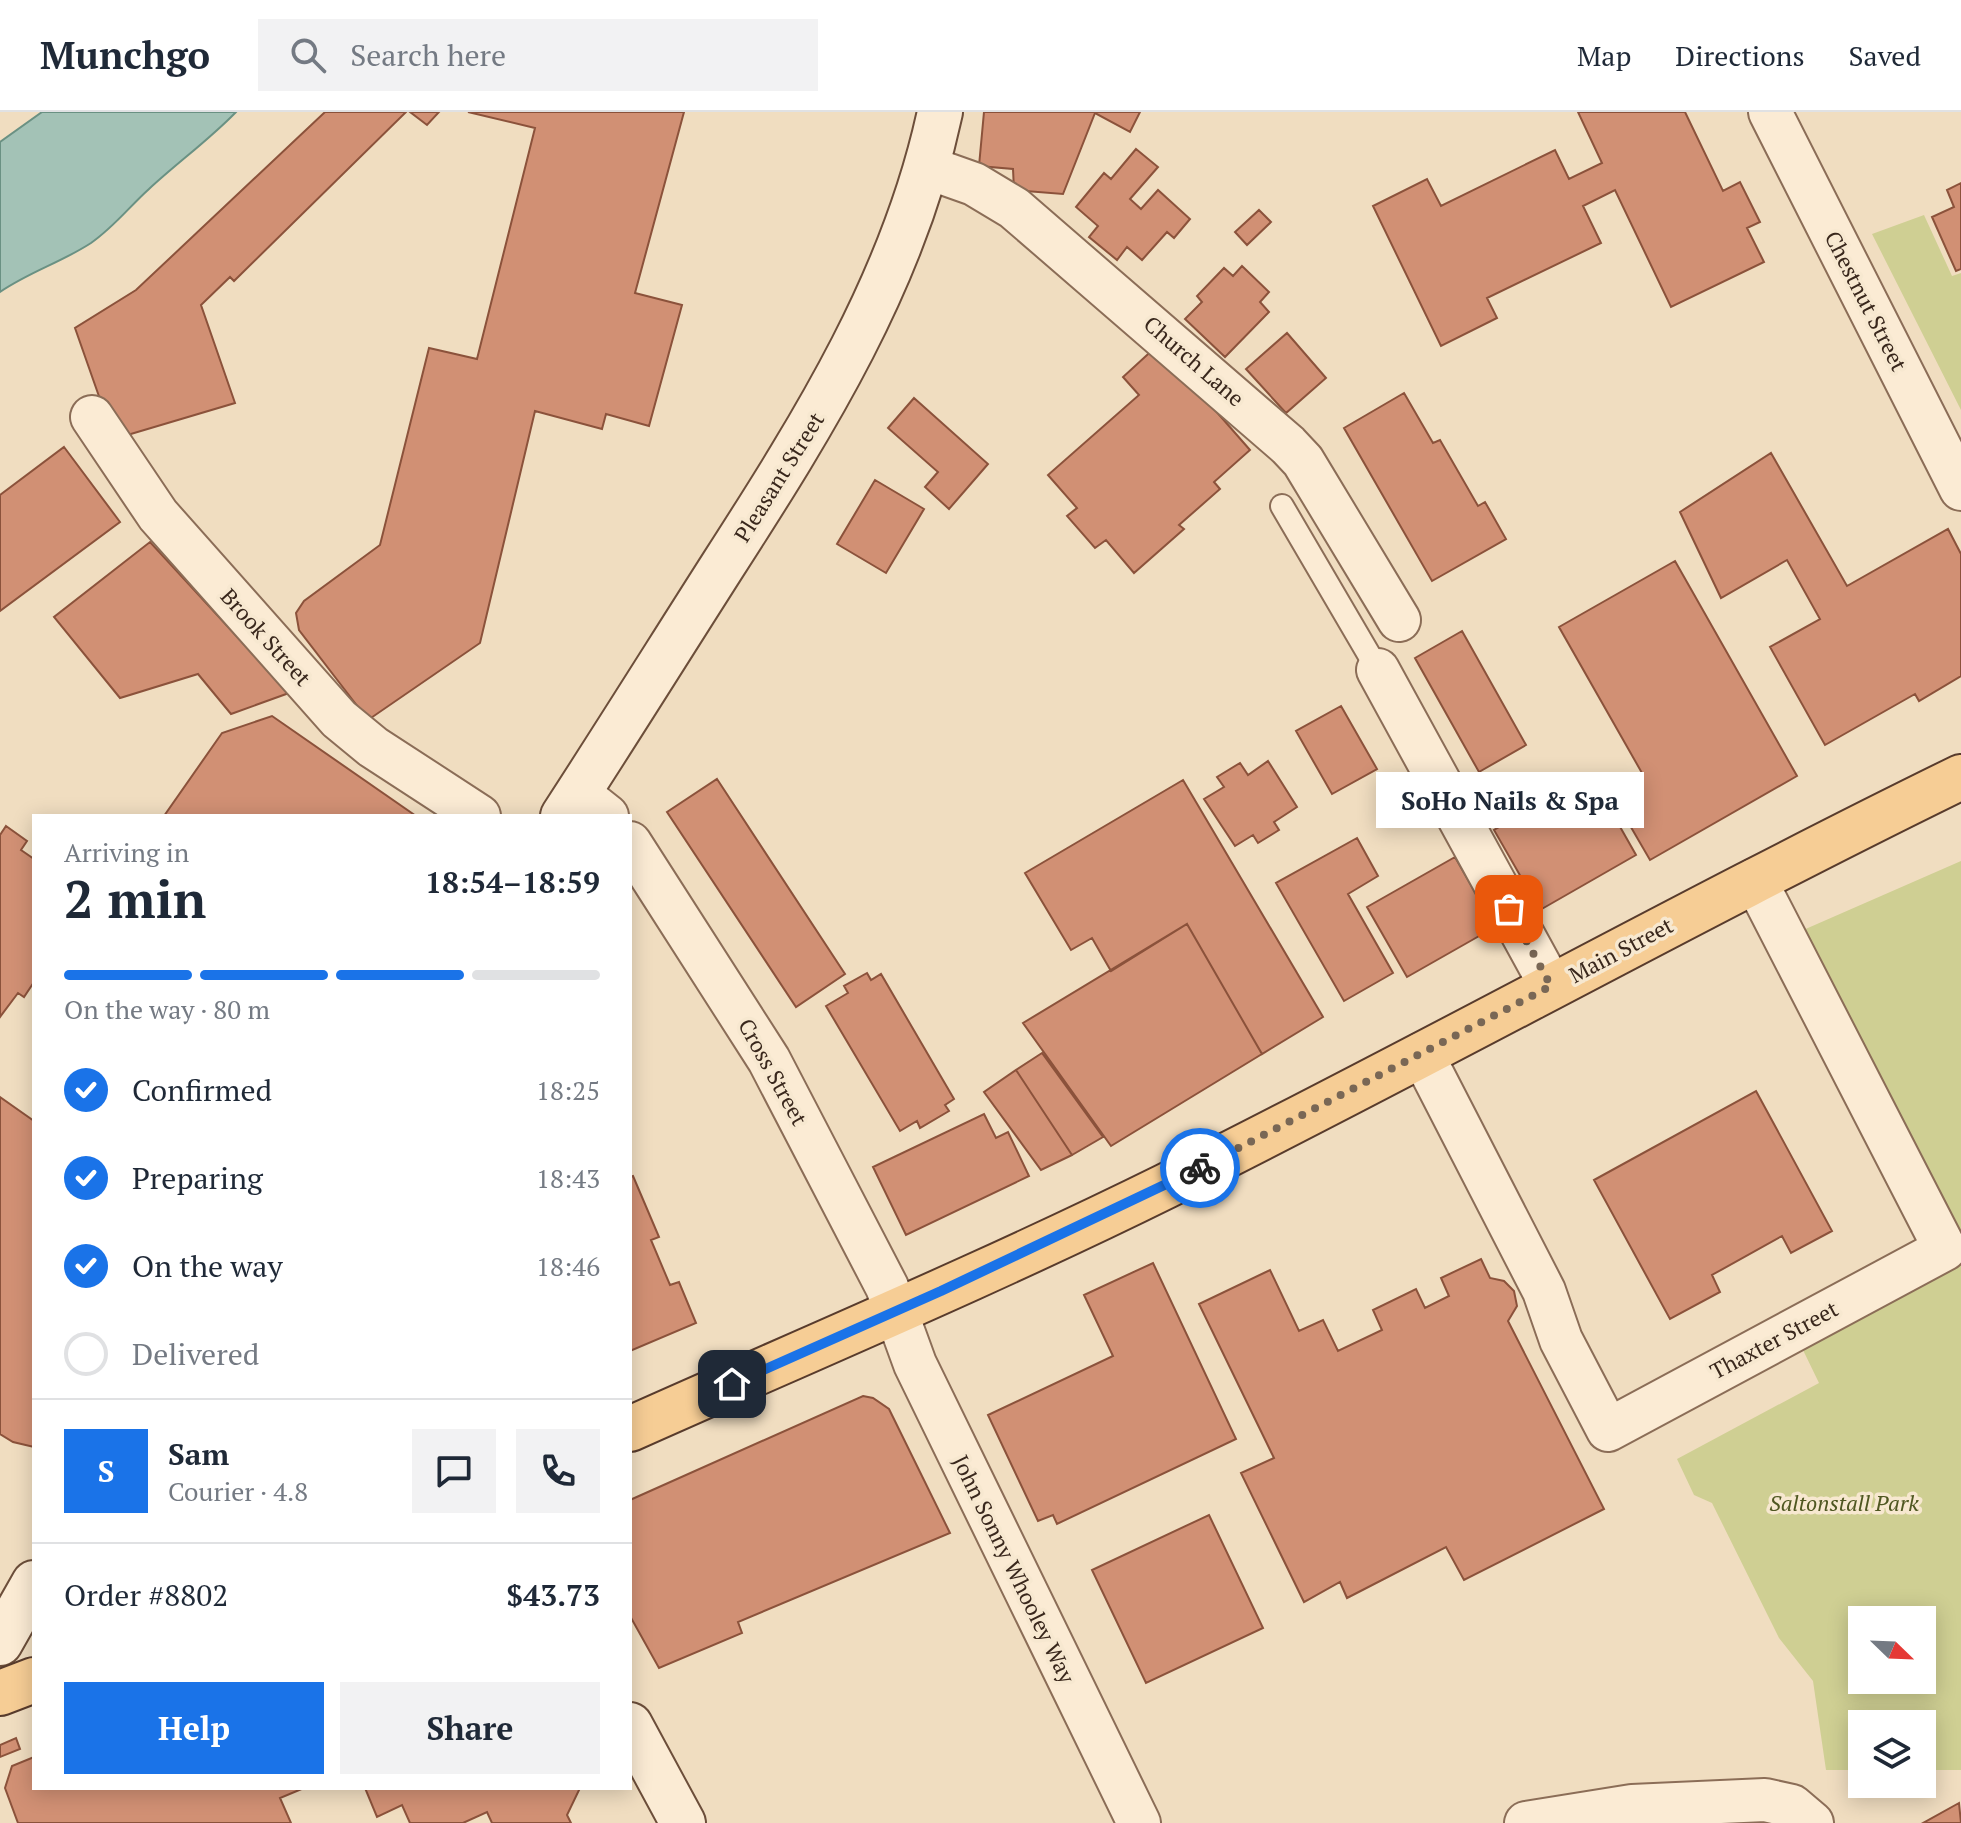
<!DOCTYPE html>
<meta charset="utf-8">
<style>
:root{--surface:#fff;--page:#f2f2f3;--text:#1f2937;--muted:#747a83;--line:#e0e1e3;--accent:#1a73e8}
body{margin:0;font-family:"PT Serif",serif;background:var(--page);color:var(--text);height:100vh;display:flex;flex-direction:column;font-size:30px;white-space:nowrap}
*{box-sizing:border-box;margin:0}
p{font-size:26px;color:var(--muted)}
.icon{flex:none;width:44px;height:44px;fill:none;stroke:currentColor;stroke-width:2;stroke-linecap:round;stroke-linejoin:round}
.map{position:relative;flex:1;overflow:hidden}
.drawer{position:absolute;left:32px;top:702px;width:600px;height:976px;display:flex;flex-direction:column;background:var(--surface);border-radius:0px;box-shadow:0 4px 20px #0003}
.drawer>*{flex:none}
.needle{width:52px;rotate:113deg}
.tools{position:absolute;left:1848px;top:1494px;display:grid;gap:16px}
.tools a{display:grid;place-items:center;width:88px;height:88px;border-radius:0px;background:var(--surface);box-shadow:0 4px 20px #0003;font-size:40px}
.pin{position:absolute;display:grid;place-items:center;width:68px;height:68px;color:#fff;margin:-34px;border-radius:16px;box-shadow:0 4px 12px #0006}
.courier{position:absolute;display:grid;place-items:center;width:80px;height:80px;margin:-40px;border:6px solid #1a73e8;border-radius:50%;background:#fff;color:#222;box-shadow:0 2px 10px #0007}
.bubble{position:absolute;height:56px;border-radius:0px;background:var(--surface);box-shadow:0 4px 20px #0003;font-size:26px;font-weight:700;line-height:56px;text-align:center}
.head em{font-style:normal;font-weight:700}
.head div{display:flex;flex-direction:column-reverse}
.head{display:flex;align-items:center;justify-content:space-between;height:136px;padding:0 32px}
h1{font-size:52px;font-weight:700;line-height:60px}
.bar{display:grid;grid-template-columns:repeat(4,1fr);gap:12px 8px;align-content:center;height:96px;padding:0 32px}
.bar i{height:10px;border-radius:6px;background:var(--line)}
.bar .selected{background:var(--accent)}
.bar p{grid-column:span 4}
.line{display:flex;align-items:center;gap:20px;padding:0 32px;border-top:2px solid var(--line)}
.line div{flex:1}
.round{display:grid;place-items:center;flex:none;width:84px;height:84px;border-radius:0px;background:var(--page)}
ol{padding:0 32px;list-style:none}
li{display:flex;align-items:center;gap:24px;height:88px}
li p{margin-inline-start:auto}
li .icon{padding:8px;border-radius:50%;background:var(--accent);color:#fff;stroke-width:4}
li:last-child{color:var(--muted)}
li i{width:44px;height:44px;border:4px solid var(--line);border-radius:50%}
.button{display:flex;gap:16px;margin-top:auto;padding:16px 32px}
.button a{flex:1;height:92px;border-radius:0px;background:var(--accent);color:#fff;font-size:32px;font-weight:700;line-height:92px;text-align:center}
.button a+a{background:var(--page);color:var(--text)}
header{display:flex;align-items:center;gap:48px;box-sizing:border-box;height:112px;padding:0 40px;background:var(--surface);border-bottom:2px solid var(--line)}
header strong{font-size:38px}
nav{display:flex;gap:44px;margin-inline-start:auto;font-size:28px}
.search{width:560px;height:72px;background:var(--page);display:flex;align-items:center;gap:20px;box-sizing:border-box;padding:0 28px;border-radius:0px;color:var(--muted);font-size:30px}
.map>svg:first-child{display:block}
.green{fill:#cfcf93;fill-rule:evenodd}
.water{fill:#a3c2b6;stroke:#6a9183;stroke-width:2}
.building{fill:#d19074;stroke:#8b523b;stroke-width:2}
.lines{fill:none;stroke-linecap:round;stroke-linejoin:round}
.lane-casing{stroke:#8b6d57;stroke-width:26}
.street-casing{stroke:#8b6d57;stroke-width:46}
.secondary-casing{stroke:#6c4e3a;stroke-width:48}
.primary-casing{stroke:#583b2c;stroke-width:48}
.lane{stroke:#fbebd4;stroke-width:22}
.street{stroke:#fbebd4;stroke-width:42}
.secondary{stroke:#fbebd4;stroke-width:44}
.primary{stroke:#f6cd95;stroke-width:44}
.done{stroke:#796755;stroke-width:8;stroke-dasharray:0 14.4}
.route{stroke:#1a73e8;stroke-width:10}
.labels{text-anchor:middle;stroke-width:7;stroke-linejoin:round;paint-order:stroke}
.street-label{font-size:22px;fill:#39271c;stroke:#f7e8d0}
.park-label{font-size:22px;font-style:italic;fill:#4f5721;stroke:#f7e8d0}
</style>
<header>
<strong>Munchgo</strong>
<div class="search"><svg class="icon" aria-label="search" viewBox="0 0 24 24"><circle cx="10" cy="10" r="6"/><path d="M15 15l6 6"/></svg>Search here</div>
<nav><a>Map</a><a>Directions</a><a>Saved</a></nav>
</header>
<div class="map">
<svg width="1961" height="1711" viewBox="0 0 1961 1711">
<rect width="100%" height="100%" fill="#f0ddc0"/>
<path class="green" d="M1924,103L1952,164L1961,161V298L1872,122Z
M1961,749V1131L1801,819Z
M1961,1150V1658H1922V1612H1862V1658H1826L1813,1569L1779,1526L1712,1391L1694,1383L1677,1347L1819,1271L1803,1238ZM1862,1508H1922V1568H1862Z"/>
<path class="water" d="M42,0H236C209,28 178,50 149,77C129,95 114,115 91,131C62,150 29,160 0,180V30Z"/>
<path class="building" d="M325,0H406L234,169L230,165L201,193L235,291L114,327L75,216L136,178Z
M410,0H439L427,13Z
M468,0H684L635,181L682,193L649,314L606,302L602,317L535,299L480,531L368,608L299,518L296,501L304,489L380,433L429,236L477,247L535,16Z
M984,0H1140L1130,20L1095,1L1063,82L1014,78L1013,57L979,54Z
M1578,0H1685L1723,79L1740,70L1760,110L1747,116L1764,150L1671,195L1615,78L1583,94L1601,131L1487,186L1497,206L1441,234L1373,94L1427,67L1441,94L1555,38L1569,67L1602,51Z
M1136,37L1158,55L1130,87L1141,97L1158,78L1190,107L1174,126L1167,120L1142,148L1127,135L1117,148L1089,125L1098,114L1076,95L1104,61L1111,67Z
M1961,71V157L1956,159L1932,105L1954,95L1947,78Z
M1259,98L1271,110L1247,133L1235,120Z
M1242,154L1269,180L1260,190L1269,200L1225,245L1185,207L1202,190L1197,184L1224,156L1233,164Z
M1287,221L1326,266L1286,301L1246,257Z
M1158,233L1250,338L1214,370L1220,377L1179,413L1184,417L1134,461L1106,428L1095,436L1067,404L1077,396L1048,363L1139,283L1123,265Z
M1404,281L1433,331L1440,328L1478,394L1485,390L1506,427L1432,469L1344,316Z
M914,286L988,352L949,397L925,375L938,360L888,316Z
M64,335L120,410L0,499V383Z
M1771,341L1847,474L1948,417L1961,442V564L1919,589L1915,582L1825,633L1770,535L1820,507L1787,448L1721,486L1680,400Z
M875,368L924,397L886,461L837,432Z
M150,430L289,581L231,602L198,562L120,586L54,505Z
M1675,449L1797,664L1650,748L1610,679L1642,661L1559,515Z
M1462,519L1526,633L1479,660L1415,546Z
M1341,594L1377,657L1332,682L1296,619Z
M272,604L416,704H164L222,621Z
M1268,649L1297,695L1274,710L1279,718L1258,731L1253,723L1235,734L1204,687L1224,675L1217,665L1240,651L1248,663Z
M717,667L845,862L796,895L667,700Z
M1183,668L1323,905L1262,942L1187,812L1111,859L1092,826L1071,838L1025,761Z
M1572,674L1583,694L1602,683L1636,743L1540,798L1494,718Z
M6,714L27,729L21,738L34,747V870L24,885L18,881L0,905V723Z
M1357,726L1378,764L1348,782L1393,861L1344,889L1276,771Z
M1455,745L1495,815L1407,865L1367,795Z
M1187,812L1262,942L1111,1034L1023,911Z
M867,861L871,868L881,862L954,987L945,993L949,999L920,1016L917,1009L900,1019L826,894L848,881L844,874Z
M1042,941L1103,1025L1072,1043L1016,958Z
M1016,958L1072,1043L1041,1058L984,980Z
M1756,979L1832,1119L1791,1141L1782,1124L1712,1163L1720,1180L1670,1207L1594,1068Z
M0,985L34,1009V1335L13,1330L0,1322Z
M984,1002L996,1026L1008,1020L1029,1064L906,1123L873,1055Z
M633,1064L659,1125L651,1128L670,1173L679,1170L696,1211L630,1239V1065Z
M1481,1147L1490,1166L1504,1169L1514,1179L1517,1194L1508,1209L1604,1397L1464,1468L1446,1435L1347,1486L1340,1470L1304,1490L1241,1361L1274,1346L1199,1192L1270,1158L1299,1219L1323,1208L1338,1239L1382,1218L1373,1198L1416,1177L1425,1196L1449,1184L1441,1166Z
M1153,1151L1236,1327L1057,1412L1053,1403L1038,1409L988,1303L1113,1244L1084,1183Z
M863,1284L873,1286L889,1297L950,1421L738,1510L742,1521L659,1556L630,1504V1388Z
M1209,1403L1263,1516L1146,1571L1092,1458Z
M16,1626L20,1637L0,1645V1633Z
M34,1645V1676H304L280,1686L291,1711H18L5,1676L12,1654Z
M365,1676H580L567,1703L571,1711H492L487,1700L463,1711H410L402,1693L377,1705Z
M1959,1691L1961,1711H1923Z"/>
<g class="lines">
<defs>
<path id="lane" d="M1282,394L1378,558"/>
<path id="street" d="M1770,0L1961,377
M926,55L974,72L1014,96L1288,333L1303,349L1399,508
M92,305L158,403L339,607L373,635L479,704
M1378,558L1551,874
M578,681L607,704
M630,731L769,948L887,1175L915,1252L1139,1711
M1422,942L1544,1179L1561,1228L1608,1318L1945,1137L1755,768
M1526,1711L1632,1694L1765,1688L1792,1694L1812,1711"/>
<path id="secondary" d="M563,704C617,621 670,536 723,453C815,310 904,168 940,0
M0,1531L34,1471
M630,1613L683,1711"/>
<path id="primary" d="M630,1317C809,1237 990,1161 1166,1074C1433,941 1693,796 1961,665
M0,1581L34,1568"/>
</defs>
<use href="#lane" class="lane-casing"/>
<use href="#street" class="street-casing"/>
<use href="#secondary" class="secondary-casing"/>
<use href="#primary" class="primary-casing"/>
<use href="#lane" class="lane"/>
<use href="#street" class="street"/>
<use href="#secondary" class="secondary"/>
<use href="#primary" class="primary"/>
</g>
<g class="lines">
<path class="done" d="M1200,1056L1551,874L1509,797"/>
<path class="route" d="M732,1272L941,1179L1200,1056"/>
</g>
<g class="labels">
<g class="street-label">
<text transform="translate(1866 189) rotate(63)" y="8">Chestnut Street</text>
<text transform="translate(1194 249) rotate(41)" y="8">Church Lane</text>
<text transform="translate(779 365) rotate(-58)" y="8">Pleasant Street</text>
<text transform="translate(266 525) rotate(48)" y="8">Brook Street</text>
<text transform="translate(1621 838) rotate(-28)" y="8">Main Street</text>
<text transform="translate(773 960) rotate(61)" y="8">Cross Street</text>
<text transform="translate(1774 1228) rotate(-28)" y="8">Thaxter Street</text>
<text transform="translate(1014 1457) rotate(64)" y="8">John Sonny Whooley Way</text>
</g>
<g class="park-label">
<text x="1844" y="1399">Saltonstall Park</text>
</g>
</g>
</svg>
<div class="tools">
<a><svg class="needle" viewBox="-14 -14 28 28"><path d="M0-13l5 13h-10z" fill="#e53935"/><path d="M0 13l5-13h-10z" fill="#747a83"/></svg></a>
<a><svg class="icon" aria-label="layers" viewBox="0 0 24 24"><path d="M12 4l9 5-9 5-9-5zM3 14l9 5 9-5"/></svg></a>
</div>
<div class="pin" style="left:1509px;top:797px;background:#ea580c"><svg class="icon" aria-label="bag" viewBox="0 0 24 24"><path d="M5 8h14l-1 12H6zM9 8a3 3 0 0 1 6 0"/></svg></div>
<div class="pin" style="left:732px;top:1272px;background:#1f2937"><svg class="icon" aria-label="home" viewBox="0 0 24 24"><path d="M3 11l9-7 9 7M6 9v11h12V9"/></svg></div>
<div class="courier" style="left:1200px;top:1056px"><svg class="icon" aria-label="bike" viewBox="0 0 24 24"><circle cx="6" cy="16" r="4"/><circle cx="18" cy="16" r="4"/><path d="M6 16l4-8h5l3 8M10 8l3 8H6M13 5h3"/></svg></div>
<div class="bubble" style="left:1376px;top:660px;width:268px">SoHo Nails &amp; Spa</div>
<section class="drawer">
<div class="head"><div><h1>2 min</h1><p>Arriving in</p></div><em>18:54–18:59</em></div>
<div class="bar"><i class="selected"></i><i class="selected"></i><i class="selected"></i><i></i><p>On the way · 80 m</p></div>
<ol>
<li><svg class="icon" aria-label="check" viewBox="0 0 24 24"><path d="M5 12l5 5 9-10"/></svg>Confirmed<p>18:25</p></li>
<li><svg class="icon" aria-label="check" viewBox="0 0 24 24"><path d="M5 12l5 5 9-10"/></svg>Preparing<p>18:43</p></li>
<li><svg class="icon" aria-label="check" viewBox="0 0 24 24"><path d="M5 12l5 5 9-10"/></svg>On the way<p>18:46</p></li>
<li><i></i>Delivered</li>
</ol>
<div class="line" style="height:144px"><b class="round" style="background:var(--accent);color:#fff">S</b><div><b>Sam</b><p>Courier · 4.8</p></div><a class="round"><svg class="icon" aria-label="chat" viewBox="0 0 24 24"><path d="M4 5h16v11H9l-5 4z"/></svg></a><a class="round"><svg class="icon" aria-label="phone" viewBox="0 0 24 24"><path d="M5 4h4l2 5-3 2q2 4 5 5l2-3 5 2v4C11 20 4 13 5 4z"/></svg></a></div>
<div class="line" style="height:104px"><div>Order #8802</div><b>$43.73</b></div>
<div class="button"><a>Help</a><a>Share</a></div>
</section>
</div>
